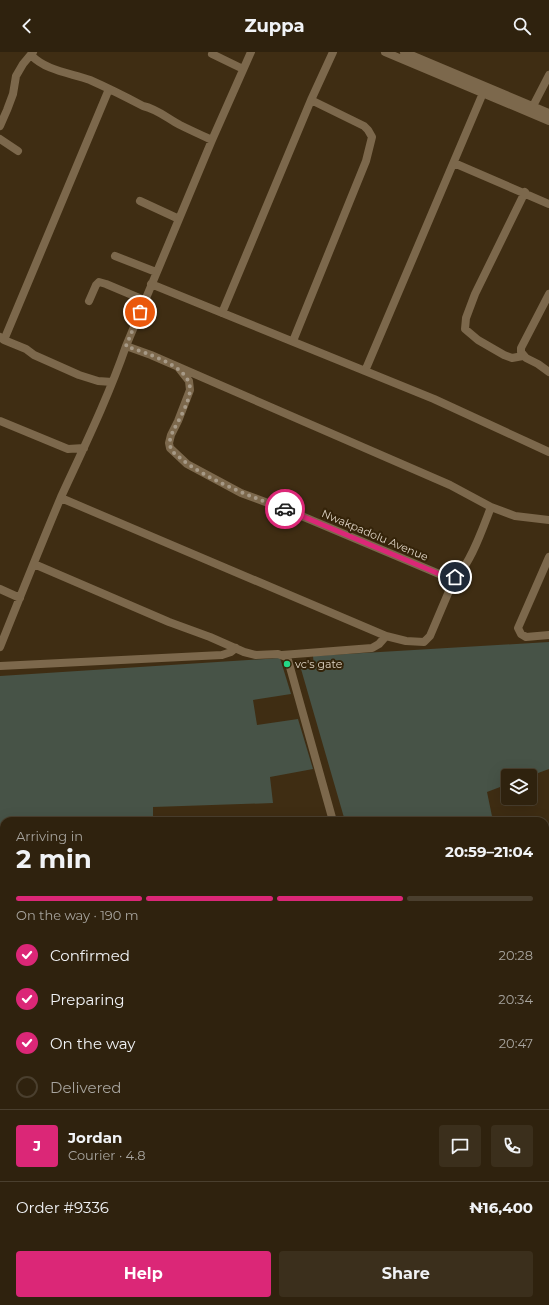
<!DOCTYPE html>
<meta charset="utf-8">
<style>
:root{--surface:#2f220e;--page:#3b2f1c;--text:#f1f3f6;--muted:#a7a49e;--line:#4a3f2e;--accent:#db2777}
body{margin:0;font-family:Montserrat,sans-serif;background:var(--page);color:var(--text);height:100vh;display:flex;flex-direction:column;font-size:15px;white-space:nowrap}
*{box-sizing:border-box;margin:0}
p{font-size:13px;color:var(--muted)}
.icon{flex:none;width:22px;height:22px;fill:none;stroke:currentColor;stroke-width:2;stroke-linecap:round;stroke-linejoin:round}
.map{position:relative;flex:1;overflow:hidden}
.side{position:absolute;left:0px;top:765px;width:549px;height:488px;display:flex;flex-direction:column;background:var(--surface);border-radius:12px 12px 0 0;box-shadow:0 4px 16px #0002,0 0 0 1px var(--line)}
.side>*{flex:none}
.tools{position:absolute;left:501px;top:717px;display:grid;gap:8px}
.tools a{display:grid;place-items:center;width:36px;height:36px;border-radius:4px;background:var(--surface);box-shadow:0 4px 16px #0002,0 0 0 1px var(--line);font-size:20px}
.pin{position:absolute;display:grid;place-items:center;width:34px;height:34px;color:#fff;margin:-17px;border:2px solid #fff;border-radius:50%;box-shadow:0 1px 4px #0007}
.courier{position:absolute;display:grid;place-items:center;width:40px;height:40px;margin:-20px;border:3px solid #db2777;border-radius:50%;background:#fff;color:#222;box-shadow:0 1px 5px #0007}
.head em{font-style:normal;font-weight:700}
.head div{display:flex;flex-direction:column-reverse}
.head{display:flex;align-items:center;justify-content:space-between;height:68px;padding:0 16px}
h1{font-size:26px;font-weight:700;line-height:30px}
.bar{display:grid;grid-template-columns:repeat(4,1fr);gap:6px 4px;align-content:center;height:48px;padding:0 16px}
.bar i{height:5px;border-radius:3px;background:var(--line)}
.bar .active{background:var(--accent)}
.bar p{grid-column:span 4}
.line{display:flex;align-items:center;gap:10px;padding:0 16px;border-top:1px solid var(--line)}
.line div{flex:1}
.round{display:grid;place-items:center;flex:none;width:42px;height:42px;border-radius:4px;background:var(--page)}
ol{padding:0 16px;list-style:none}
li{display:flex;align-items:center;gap:12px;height:44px}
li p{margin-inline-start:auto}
li .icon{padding:4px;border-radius:50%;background:var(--accent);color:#fff;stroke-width:4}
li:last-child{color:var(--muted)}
li i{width:22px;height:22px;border:2px solid var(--line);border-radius:50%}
.button{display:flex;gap:8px;margin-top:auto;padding:8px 16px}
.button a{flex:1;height:46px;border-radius:4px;background:var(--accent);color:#fff;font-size:16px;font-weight:700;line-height:46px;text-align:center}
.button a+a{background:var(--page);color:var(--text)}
header{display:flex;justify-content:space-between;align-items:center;height:52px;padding:0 16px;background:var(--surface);font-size:18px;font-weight:700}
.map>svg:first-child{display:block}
.green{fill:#475347}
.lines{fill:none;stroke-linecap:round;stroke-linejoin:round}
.minor{stroke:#7c684c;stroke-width:8}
.done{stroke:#a69986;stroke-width:4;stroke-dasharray:0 7.2}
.route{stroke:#db2777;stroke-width:5}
.poi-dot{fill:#23d886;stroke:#342309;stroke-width:1.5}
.labels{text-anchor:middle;stroke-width:4;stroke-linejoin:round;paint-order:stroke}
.street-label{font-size:11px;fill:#ded3c4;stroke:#342309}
.poi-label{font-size:11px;fill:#ded3c4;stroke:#342309;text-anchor:start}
</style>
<header><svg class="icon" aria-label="back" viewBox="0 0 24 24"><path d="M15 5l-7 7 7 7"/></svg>Zuppa<svg class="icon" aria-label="search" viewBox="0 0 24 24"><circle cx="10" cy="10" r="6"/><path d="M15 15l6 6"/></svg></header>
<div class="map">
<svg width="549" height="1253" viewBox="0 0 549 1253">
<rect width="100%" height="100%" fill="#3f2d13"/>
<path class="green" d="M549,590V717L530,724H508V732L487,740L493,769H345L301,617L314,615L313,604Z
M280,606L291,642L253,648L257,673L298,667L313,717L270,725L273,751L153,755V769H4V1194L0,1193V624Z
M549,1043V1112H545V1044Z
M111,1249H345L346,1253H112Z"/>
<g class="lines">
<path class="minor" d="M385,0L549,69
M404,0L549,61
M212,2L243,17
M31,3C46,19 71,21 90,28C108,36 126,45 143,54C157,57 167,66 180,73C190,78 201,83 212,88
M533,54L549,23
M0,74L7,58L13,42L16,24L23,12L33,0
M0,87L18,99
M454,111L549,152
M140,149L179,167
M115,204L156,220
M151,232L434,347L549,400
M549,242L521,296V300L526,306L538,312L549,320
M89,249L96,233L99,230L106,232L144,248
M222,261L311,48L333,0
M0,285L4,288L26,297L34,303L79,323L98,329L112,330
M4,288L109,37
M293,289L366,109L372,85L368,78L364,74L311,48
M126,294L151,303L450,433L491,455L515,464L549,468
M523,304L512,306L504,303L478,288L465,277L466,266L475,242L525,140
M178,315L189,329L190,338L178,369L171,383L169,391L170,396L187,412L241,441L292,460L444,524C447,525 450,526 453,525C468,521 485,470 491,455
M365,319L483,41
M0,369L68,397L84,396
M61,446L386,584L406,589L424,590L430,584L455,525
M549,505L518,576L521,582L526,585L549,583
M34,512L169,570L210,585L244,600L256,603L278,602L286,605L288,608L333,769
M0,537L20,546
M0,595C20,545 40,495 61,445C84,395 108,346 126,294L212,88L251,0
M282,603L372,596L379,592L386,584
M0,614L222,603L231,600L236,596
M545,880L549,879
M458,1249L459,1253"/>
</g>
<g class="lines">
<path class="done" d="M140,260L126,294C144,301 190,313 190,337C190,349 179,368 173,379C171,384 168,391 171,396C172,400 176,403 179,405C206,428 252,445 285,457"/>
<path class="route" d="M285,457L444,524L451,526L455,525"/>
</g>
<circle class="poi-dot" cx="287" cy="612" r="4"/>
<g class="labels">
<g class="street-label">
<text transform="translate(375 483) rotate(23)" y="4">Nwakpadolu Avenue</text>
</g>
<g class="poi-label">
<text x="295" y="616">vc's gate</text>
</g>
</g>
</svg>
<div class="tools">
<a><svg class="icon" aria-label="layers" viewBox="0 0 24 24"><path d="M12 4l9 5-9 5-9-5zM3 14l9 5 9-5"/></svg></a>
</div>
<div class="pin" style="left:140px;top:260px;background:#ea580c"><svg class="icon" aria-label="bag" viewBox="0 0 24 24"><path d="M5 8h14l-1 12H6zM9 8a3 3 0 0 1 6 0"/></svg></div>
<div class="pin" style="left:455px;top:525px;background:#1f2937"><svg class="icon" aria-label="home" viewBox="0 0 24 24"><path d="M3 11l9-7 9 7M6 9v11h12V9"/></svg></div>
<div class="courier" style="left:285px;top:457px"><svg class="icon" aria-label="car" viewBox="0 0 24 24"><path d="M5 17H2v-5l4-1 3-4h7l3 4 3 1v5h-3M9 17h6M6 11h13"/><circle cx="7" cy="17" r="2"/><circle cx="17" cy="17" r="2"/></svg></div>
<section class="side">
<div class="head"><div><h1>2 min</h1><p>Arriving in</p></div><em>20:59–21:04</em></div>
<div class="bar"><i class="active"></i><i class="active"></i><i class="active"></i><i></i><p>On the way · 190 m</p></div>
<ol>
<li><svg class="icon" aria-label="check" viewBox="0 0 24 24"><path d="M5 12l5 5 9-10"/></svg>Confirmed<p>20:28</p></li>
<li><svg class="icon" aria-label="check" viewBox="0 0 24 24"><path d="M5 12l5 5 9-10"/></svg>Preparing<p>20:34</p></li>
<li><svg class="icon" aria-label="check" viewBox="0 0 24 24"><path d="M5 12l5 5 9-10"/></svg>On the way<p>20:47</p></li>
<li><i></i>Delivered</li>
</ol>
<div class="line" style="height:72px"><b class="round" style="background:var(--accent);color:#fff">J</b><div><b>Jordan</b><p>Courier · 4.8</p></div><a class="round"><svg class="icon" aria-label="chat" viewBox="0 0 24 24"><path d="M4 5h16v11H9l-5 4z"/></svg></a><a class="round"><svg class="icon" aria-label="phone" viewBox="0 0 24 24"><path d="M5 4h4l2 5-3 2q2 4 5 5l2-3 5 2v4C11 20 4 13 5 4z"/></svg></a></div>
<div class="line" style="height:52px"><div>Order #9336</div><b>₦16,400</b></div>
<div class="button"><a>Help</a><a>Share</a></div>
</section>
</div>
